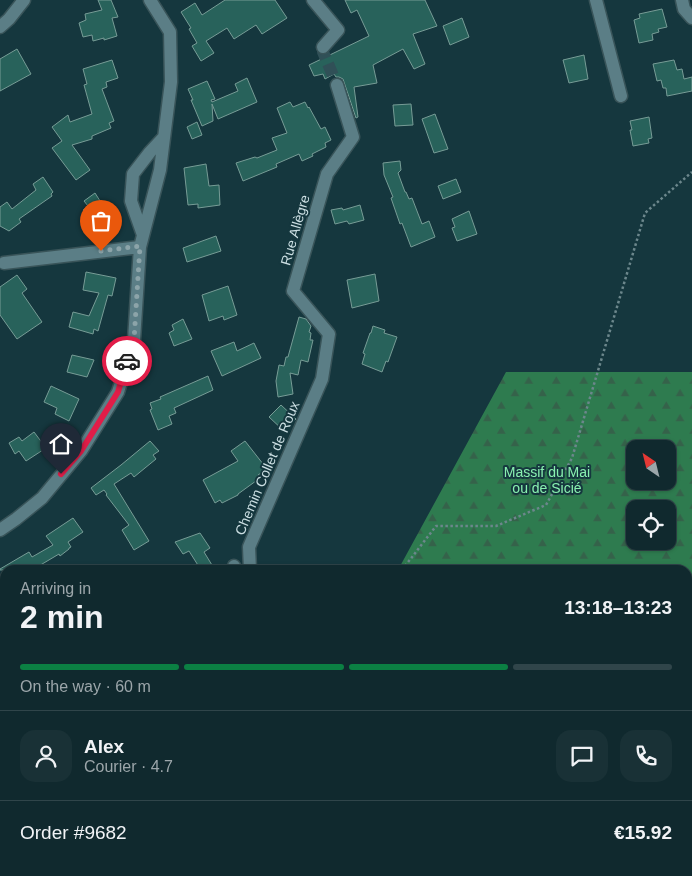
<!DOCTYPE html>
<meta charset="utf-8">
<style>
:root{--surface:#10292e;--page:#193136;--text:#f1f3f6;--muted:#9ca6aa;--line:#30454a;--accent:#0b8043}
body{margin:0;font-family:Arial,sans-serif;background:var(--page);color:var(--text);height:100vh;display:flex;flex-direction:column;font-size:19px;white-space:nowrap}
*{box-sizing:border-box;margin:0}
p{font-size:16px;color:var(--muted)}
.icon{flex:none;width:28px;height:28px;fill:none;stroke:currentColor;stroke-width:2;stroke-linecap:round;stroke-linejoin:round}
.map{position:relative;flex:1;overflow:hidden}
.drawer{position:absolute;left:0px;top:565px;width:692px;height:311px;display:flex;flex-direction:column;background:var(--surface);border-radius:15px 15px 0 0;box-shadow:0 1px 4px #0004,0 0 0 1px var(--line)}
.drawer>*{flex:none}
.needle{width:32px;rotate:325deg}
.fabs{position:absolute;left:626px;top:440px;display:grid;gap:10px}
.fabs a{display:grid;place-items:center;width:50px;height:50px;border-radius:10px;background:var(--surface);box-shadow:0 1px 4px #0004,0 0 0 1px var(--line);font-size:25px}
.pin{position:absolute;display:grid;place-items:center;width:42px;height:42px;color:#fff;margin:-51px -21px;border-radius:50% 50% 50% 0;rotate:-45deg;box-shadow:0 0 5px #0007}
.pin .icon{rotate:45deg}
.courier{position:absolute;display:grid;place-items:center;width:50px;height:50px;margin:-25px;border:4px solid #e11d48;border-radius:50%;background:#fff;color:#222;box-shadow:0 1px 6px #0007}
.overview em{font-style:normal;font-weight:700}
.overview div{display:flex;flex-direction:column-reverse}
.overview{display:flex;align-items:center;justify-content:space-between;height:85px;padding:0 20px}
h1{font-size:32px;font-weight:700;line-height:38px}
.bar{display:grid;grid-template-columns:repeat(4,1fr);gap:8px 5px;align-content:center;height:60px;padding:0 20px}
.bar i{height:6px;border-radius:4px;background:var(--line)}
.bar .active{background:var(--accent)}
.bar p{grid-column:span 4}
.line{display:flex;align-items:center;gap:12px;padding:0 20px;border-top:1px solid var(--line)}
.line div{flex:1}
.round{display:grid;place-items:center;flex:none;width:52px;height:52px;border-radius:15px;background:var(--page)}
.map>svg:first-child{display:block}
.forest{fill:url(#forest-firs);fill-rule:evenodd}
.building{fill:#28625b;stroke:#779c96}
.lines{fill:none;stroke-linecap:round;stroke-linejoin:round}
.street-tunnel{stroke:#305057;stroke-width:12;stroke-dasharray:12 6;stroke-linecap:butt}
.street-casing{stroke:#395459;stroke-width:15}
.secondary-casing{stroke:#395459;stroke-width:15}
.path{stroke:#6c878c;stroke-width:2.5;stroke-dasharray:2.5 2.5;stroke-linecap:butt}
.street{stroke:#5b7e86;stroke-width:12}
.secondary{stroke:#5b7e86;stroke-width:12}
.done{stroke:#8ca4a9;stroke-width:5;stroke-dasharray:0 9}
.route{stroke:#e11d48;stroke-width:6}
.labels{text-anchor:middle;stroke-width:4;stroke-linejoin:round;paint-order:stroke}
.street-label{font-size:14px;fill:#ccdfe3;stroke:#15373e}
.park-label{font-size:14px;fill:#89f0b0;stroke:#15373e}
</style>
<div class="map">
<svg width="692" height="876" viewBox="0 0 692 876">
<defs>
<pattern id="forest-firs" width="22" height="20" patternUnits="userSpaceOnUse" patternTransform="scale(1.25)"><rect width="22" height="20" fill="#2e7b4f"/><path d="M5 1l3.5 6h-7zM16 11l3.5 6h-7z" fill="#35624a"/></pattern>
</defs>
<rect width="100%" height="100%" fill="#15373e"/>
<path class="forest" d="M506,372H692V876H280L279,871H688V570H398ZM635,449H668V481H635ZM635,509H668V541H635Z"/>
<path class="building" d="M98,0H111L118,17L112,18L117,36L104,40V38L93,41L92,35L83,37L79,23L86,20L85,14L102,10Z
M225,0H275L287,18L262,34L256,25L234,39L227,28L206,41L214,53L201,61L192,46L197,43L189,29L191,28L181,12L195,3L202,15Z
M345,0H425L437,26L413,34L425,64L414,69L403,49L373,65L377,83L354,87L358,117L356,118L343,79L339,77H336L334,74L325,79L323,74L314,76L309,65L369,36L357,10L351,13Z
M662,9L667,27L658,29L659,32L652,34L653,40L639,43L634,20L640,18L639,14Z
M462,18L469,37L450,45L443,26Z
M17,49L31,74L0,91V59Z
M584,55L588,79L569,83L563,60Z
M112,60L118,78L106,82L107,87L102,89L114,121L109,123L111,128L92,136V139L72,145L90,170L76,180L52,148L62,141L52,127L68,115L70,122L92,114L84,85L87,84L83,69Z
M674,60L677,70L682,69L684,79L692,77V91L667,96L666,88H663L661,80L657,81L653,64Z
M247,78L257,102L218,119L212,104L213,121L202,126L191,100H193L188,89L207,81L215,99L211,100L212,102L238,91L235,84Z
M290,102L293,107L305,102L308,108L309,107L321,129L325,127L331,140L325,143L326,147L312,154L313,156L302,161L299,154L276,164L277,167L243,181L236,163L255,157L257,158L277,150L272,138L287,133L277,108Z
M411,104L413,125L395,126L393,105Z
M435,114L448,149L434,153L422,119Z
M649,117L652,138L648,139L649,143L633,146L630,130H632L630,121Z
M197,122L202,135L192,139L187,127Z
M400,161L401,170L398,173L405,192H406L409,199L412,198L422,224L429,221L435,237L411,247L402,223L400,224L391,198L393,197L384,175L383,163Z
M206,164L209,186L219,185L220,205L198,208V204L188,205L184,168Z
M43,177L53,192L51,194L52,196L19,219L21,222L9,231L0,226V207L7,202L12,209L36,190L33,184Z
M456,179L461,192L443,199L438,186Z
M95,193L107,212L106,213L111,219L98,229L83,210L88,206L84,201Z
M360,205L364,220L349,224L347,221L335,224L331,210L342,208L343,210Z
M469,211L477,234L457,241L452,228L455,227L452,219Z
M216,236L221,251L187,262L183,248Z
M86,272L116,278L112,296L108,295L98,331L94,329L93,334L69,327L73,312L89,316L99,293L83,290Z
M375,274L379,301L352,308L347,280Z
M17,275L27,289L22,293L42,322L17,339L0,315V287Z
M228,286L237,315L224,320L223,316L209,321L202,295Z
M299,317L306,319L311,326L309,332L311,333L310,340H313L308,362L301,360L298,375L290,373L293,394L278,397L276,381L279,365L284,366L286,357H288Z
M183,319L192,339L174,346L169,333L174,330L172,325Z
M373,326L385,330L384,333L397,337L388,362L386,361L382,372L362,364L365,354L363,353L370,333H371Z
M234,342L237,351L254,343L261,358L222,376L211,351Z
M72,355L94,360L87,377L67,372Z
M208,376L213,390L174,408L176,413L169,416L172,424L158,430L150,410L152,409L150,403L161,399L160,397Z
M51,386L79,399L69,421L55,414L57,408L44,402Z
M281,405L296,419L284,431L269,417Z
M34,432L46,448L26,461L19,451L15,454L9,443L19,437L22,441Z
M150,441L159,451L153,455L156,459L134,477L131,473L114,484L149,541L134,550L122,530L129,525L106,495L107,494L104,490L96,495L91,488L121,465Z
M245,441L267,469L258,475L260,478L238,494V495L222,503L220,500L215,503L203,480L238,461L231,451Z
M73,518L83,532L68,542L71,547L69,548V549L60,556L59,554L32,570H0V569L29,552L32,557L53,545L46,536Z
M200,533L210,548L204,552L215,570H201L189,551L183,554L175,542Z"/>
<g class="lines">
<path class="street-tunnel" d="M323,47V52L337,85"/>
<defs>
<path id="street" d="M313,0L338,30L323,47
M596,0L621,96
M682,0L684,9L692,18
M0,27L9,19L24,0
M143,235L131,201L133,174L150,152L163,138
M4,263L140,247
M0,530L16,519L42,498L81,451L118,392L134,340L140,247L160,170L171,82L170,32L150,0
M234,566L236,570
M250,570L249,547L322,379L329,334L293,291L327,174L353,137L337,85
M319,871L321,876"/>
<path id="secondary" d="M0,711L5,716
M126,871L129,876"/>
</defs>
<use href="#street" class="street-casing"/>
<use href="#secondary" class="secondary-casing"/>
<path class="path" d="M402,570L436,526H496L546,505L572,458L645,213L692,172
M688,842L692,840
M271,871L279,876"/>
<use href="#street" class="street"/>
<use href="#secondary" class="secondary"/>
</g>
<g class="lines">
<path class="done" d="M101,251L140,246L134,340L127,361"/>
<path class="route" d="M61,474L81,451L118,392L127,361"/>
</g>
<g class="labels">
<g class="street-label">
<text transform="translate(295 230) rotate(-74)" y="5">Rue Allègre</text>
<text transform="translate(267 468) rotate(-67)" y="5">Chemin Collet de Roux</text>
</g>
<g class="park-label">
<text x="547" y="477">Massif du Mai<tspan x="547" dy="16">ou de Sicié</tspan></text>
</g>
</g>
</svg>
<div class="fabs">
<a><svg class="needle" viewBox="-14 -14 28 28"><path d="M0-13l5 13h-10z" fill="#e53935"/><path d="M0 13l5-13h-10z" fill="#9ca6aa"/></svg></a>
<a><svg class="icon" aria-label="locate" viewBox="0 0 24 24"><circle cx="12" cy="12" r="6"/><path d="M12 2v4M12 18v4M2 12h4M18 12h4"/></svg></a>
</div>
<div class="pin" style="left:101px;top:251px;background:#ea580c"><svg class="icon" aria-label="bag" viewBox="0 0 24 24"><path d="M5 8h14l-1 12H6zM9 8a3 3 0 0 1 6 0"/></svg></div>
<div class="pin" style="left:61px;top:474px;background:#1f2937"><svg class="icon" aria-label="home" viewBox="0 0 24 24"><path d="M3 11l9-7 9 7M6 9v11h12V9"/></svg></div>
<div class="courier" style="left:127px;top:361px"><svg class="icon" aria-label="car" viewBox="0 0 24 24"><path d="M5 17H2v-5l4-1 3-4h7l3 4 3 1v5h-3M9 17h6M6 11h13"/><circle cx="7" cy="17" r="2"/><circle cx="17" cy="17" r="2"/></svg></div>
<section class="drawer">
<div class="overview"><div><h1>2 min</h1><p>Arriving in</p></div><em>13:18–13:23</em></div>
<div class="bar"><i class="active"></i><i class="active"></i><i class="active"></i><i></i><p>On the way · 60 m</p></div>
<div class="line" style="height:90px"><a class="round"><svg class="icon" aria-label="person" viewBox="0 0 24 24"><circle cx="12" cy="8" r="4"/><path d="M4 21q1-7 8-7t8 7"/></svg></a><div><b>Alex</b><p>Courier · 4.7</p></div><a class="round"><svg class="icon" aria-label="chat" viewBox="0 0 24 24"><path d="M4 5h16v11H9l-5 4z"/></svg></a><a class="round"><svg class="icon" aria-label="phone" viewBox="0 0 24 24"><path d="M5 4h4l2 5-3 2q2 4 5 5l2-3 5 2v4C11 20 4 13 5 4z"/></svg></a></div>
<div class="line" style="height:65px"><div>Order #9682</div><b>€15.92</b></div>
</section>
</div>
